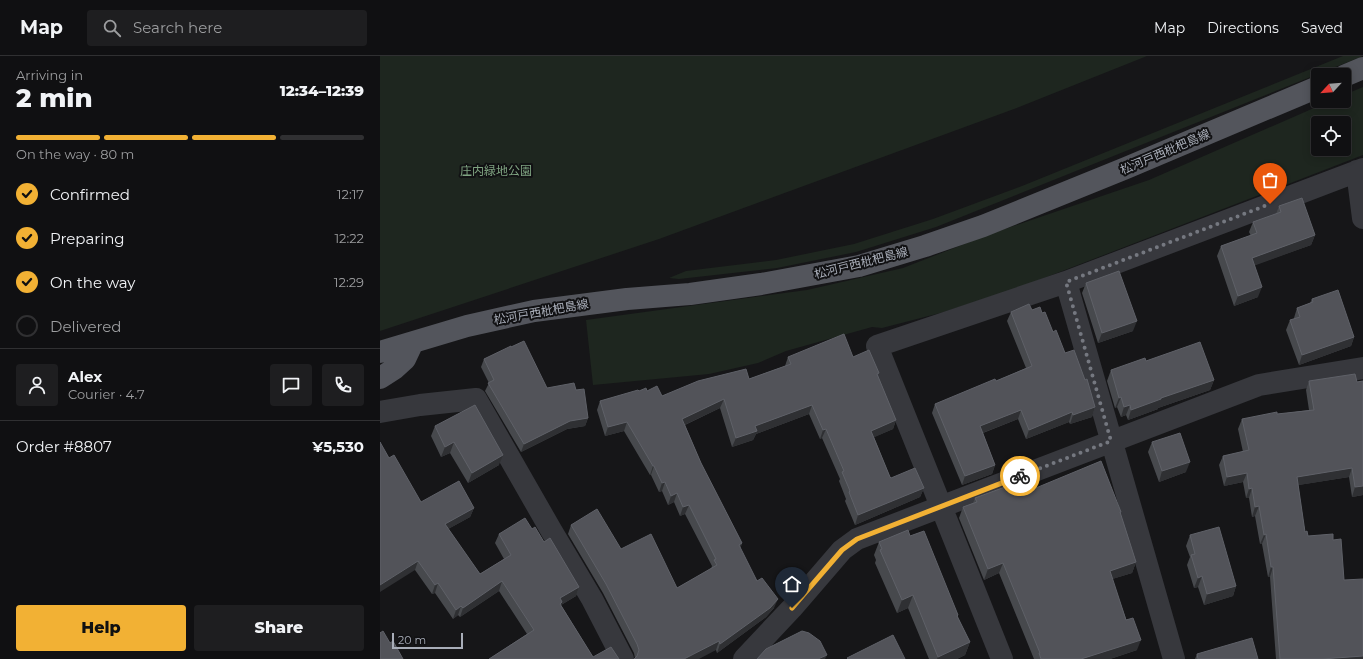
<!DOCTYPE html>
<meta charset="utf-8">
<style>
:root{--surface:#101012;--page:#1e1e20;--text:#f1f3f6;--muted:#9c9d9f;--line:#303032;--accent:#f2b134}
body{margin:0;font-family:Montserrat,"Noto Sans JP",sans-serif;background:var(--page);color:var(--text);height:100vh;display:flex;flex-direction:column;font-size:15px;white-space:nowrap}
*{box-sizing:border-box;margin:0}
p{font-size:13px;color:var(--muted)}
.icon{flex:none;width:22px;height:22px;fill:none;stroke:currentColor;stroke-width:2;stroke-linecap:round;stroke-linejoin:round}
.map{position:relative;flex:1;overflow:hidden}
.drawer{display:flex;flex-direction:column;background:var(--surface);width:380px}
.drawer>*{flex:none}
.needle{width:26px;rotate:244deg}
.buttons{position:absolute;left:931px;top:12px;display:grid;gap:8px}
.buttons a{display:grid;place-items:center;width:40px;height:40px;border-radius:4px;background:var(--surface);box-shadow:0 2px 10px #0003,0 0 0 1px var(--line);font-size:20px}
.scale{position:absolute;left:12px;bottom:10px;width:71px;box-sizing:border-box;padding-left:4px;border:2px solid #a8adb8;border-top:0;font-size:11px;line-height:14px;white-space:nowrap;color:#a8adb8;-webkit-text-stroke:3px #111113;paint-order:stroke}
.pin{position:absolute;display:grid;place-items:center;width:34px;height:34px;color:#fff;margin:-41px -17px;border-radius:50% 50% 50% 0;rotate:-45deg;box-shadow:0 0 4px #0007}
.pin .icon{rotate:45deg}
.courier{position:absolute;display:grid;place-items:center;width:40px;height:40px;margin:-20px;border:3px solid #f2b134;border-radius:50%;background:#fff;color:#222;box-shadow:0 1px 5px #0007}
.summary em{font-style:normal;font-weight:800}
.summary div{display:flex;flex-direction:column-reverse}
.summary{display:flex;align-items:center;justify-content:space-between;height:68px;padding:0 16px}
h1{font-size:26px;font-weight:800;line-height:30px}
.bar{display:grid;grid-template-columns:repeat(4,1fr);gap:6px 4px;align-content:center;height:48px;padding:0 16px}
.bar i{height:5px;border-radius:3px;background:var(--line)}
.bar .on{background:var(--accent)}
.bar p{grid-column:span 4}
.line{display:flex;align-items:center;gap:10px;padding:0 16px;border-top:1px solid var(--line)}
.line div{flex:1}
.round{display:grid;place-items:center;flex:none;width:42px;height:42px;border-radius:4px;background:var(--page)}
ol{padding:0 16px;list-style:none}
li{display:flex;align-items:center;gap:12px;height:44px}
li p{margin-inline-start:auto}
li .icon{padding:4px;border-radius:50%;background:var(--accent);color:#111;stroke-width:4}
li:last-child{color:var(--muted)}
li i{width:22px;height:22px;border:2px solid var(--line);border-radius:50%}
.primary-button{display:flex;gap:8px;margin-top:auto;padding:8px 16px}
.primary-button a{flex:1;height:46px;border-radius:4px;background:var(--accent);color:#111;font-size:16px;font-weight:800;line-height:46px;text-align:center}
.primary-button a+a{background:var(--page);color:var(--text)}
header{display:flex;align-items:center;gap:24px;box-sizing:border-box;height:56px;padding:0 20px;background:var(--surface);border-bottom:1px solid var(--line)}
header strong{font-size:19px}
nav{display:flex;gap:22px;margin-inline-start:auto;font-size:14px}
.search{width:280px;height:36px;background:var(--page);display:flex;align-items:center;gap:10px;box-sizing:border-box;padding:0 14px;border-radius:4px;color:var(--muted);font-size:15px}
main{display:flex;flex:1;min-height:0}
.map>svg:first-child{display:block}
.green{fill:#1e261f;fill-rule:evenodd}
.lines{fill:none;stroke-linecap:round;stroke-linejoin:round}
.minor{stroke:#37383d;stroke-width:22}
.major{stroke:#53555c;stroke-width:22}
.wall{fill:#47494d}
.shaded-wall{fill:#2f3033}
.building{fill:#525359;stroke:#5f6168}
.done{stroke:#757880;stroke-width:4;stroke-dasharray:0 7.2}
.route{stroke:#f2b134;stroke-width:5}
.labels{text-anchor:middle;stroke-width:4;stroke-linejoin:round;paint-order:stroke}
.street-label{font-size:12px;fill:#a8adb8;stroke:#111113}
.park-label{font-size:12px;fill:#7fa381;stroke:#111113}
</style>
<header>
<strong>Map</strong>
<div class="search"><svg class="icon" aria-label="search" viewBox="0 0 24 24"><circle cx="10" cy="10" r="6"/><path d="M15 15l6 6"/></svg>Search here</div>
<nav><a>Map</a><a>Directions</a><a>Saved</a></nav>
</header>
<main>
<section class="drawer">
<div class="summary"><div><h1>2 min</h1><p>Arriving in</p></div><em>12:34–12:39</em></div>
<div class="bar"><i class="on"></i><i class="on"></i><i class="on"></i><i></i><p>On the way · 80 m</p></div>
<ol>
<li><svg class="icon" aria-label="check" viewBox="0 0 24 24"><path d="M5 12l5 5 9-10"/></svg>Confirmed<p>12:17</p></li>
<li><svg class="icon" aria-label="check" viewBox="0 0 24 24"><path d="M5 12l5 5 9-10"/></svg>Preparing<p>12:22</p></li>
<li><svg class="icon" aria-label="check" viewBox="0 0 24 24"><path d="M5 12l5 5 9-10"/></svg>On the way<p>12:29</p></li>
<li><i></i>Delivered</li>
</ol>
<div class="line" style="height:72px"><a class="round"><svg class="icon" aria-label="person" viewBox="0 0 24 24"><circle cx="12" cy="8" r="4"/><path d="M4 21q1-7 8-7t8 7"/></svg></a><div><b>Alex</b><p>Courier · 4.7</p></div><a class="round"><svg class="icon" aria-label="chat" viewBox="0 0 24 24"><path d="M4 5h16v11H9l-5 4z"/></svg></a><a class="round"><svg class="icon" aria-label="phone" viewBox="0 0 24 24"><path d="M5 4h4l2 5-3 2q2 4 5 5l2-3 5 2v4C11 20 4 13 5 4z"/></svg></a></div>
<div class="line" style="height:52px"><div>Order #8807</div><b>¥5,530</b></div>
<div class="primary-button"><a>Help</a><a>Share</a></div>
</section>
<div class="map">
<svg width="983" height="603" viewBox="0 0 983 603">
<rect width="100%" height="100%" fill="#161618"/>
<path class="green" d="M0,0H767L634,53L279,183L0,275Z
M963,0H983L556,171L476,196L397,212L299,223L289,222L306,215L396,204L474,188L553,163L642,130Z
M983,31V99L646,229L564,256L502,272L492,271L406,295L378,307L329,318L213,329L206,264L427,234L523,212L610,178L769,124L950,45H964V39ZM938,67H964V93H938Z"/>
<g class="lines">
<path class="minor" d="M977,115L983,162
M686,226L794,603
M0,356L40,349L96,343L171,474L212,543L243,603
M364,603L412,552L462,494L477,483L879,329L983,312
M622,603L497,290L686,226L983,113"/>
<path class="major" d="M964,20L983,12
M0,296L87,270L154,255L247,243L310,238L381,228L479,210L545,190L603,170L746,112L938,31
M0,322L14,313L25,303L33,286"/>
</g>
<path class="wall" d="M899,150L935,179L931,189L874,209L878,241L854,250L837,200L841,190L871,180L869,176L873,166L896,158Z
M706,227L753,275L718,287L702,237Z
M932,243L974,281L971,290L919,309L906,274L910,264L914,263V262L917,252L930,247Z
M652,254L662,257L673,276L685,297L705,324L715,351L712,361L690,368L689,366L646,383L638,363L603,377L615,409L612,418L582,429L552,357L555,348L616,325L646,312L627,265L631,256Z
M131,291L167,332L196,334L208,362L205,370L187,373L141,396L105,335L109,327L101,311L104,303Z
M408,301H473L498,320L516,364L513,373L494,381L510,421L511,422L544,432L540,441L475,469L465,445L466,443L459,425L460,423L442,382L440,383L429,358L376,378L373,384L352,391L340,352L305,369L321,407L362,487L360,493L377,525L394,552L386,561L337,597L336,594L255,602L254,597L223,537L188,478L191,469L241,493L297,532L331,513L332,510L305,458L300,460L294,446L288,449L282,435L279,436L271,419H270L244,375L225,380L217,354L220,345L259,335H267L282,340L369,323L405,310Z
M766,305L834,324L830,334L778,352V353L748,364L746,359L741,361L737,351L735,352L727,325L731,314Z
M929,325L977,326L983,325V439L972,441L969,421L918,429L925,476L928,480L953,484L964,524L983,603H896L890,521H888L882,488H880L875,460L872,461L869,442H866L863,426L844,430L839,409L843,400L863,396L858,373L862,363L929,354L926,334Z
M55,370L119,409L88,427L70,397L61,401L51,380Z
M772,386L806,416L779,426L768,396Z
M9,402L41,446L94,452L90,461L68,473L100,518L124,503L115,487L119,478L152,473L164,486L199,531L196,540L181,549L213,601L109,603L147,578L119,535L80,561L78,559L73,563L55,537L52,538L35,514Z
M625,433L651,434L741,456V458L756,506L752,517L732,523L757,594L730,603H654L619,517L604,524L579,462L583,451L593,447L595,442Z
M810,479L856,530L853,540L824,549L818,531L814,532L807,509L810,501L806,490Z
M530,480L578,559V561L590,586L585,599L577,603H549L528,552L517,557L495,507L496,504L494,499L499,486Z
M817,598L878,603H815Z"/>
<path class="shaded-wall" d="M935,179L931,189L868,212L872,202Z
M882,231L878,241L854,250L858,240Z
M757,265L753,275L718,287L722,277Z
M974,281L971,290L919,309L922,299Z
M834,324L830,334L778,352V353L748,364L751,354L781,342Z
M741,341L737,351L735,352L739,342Z
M344,343L340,352L298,372L302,363Z
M432,349L429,358L376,378L373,384L352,391L356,382L375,370Z
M750,349L746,359L741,361L744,351Z
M715,351L712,361L690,368L693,359Z
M641,354L638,363L597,379L600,370Z
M692,356L689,366L646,383L649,374Z
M208,362L205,370L187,373L141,396L144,388L190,365Z
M516,364L513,373L488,384L491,375Z
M247,366L244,375L225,380L228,371Z
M446,373L442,382L440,383L443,374Z
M74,386L70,397L61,401L65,391Z
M123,399L119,409L88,427L92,417Z
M810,406L806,416L779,426L782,415Z
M615,409L612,418L582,429L585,420Z
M273,410H274L271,419H270Z
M972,412L969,421L913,430L917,421Z
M867,417L863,426L844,430L847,421Z
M285,426L282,435L279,436L282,427Z
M983,430V439L972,441L975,431Z
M544,432L540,441L475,469L478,459Z
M872,432L869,442H866L869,433Z
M297,437L294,446L288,449L291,440Z
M309,449L305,458L300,460L303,451Z
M879,450L875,460L872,461L875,451Z
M94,452L90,461L61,477L65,468Z
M886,478L882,488H880L884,479Z
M362,487L359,497V489Z
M38,505L35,514L0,536V529Z
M756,506L752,517L726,525L730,515Z
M623,507L619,517L604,524L608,513Z
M891,511H893L890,521H888Z
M822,520L818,531L814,532L818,522Z
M122,525L119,535L80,561L83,552Z
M58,527L55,537L52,538L55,529Z
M856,530L853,540L824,549L827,538Z
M199,531L196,540L181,549L179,555L180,542Z
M533,539L528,552L517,557L522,544Z
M398,543L394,552L386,561L337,597L340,588Z
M81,550L78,559L73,563L76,554Z
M761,584L757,594L730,603H701Z
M339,585L336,594L319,603H304Z
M590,586L585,599L577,603H557L558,601Z
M447,599L445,603H438Z
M983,600V603H942Z"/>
<path class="building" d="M922,142L935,179L872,202L882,231L858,240L841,190L877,177L873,166L901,156L899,150Z
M739,215L757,265L722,277L706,227Z
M958,234L974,281L922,299L910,264L920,261L917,252L933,246L932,243Z
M649,248L652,254L660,251L662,257L665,256L673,276L676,274L685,297L694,294L705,324L707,323L715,351L693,359L692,356L649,374L641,354L600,370L615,409L585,420L555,348L615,323L616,325L652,310L631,256Z
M464,278L473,301L489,294L499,317L497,318L516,364L491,375L510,421L511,422L535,412L544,432L478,459L469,436L470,435L462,416L464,415L446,373L443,374L432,349L375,370L377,375L356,382L344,343L302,363L321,407L362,487L359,489L377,525L382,522L398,543L390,552L340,588L339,585L304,603H254L257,600L259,594L257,588L226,528L191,469L217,453L241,493L271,478L297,532L337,509L334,504L336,503L309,449L303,451L297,437L291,440L285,426L282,427L274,410H273L247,366L228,371L220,345L258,334L259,335L266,332L267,335L277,330L282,340L318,325L366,313L369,323L411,308L408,301Z
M144,285L167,332L194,327L196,334L204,333L208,362L190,365L144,388L108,327L114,324L104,303L131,290V291Z
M820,286L834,324L781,342V343L751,354L750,349L744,351L741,341L739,342L731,314L765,302L766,305Z
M975,318L977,326L983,325V430L975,431L972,412L917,421L925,476L927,475L928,480L953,478V484L961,483L964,524L983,523V600L942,603H900L893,511H891L886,478L884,479L879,450L875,451L872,432L869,433L867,417L847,421L843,400L869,394L862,363L897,356V358L934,354L929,325Z
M95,349L123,399L92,417L74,386L65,391L55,370Z
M800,377L810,406L782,415L772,386Z
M0,386L9,402L14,399L41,446L79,425L94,452L65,468L100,518L131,499L119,478L145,462L152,473L155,471L164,486L170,482L199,531L180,542L182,546L180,548L213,601L231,591L239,603H109L154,574L122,525L83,552L81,550L76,554L58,527L55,529L38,505L0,529Z
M721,405L741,456H740L756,506L730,515L746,564L753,562L761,584L701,603H661L659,597H660L623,507L608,513L583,451L597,446L595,442L625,431V433L647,424L651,434Z
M839,471L856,530L827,538L822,520L818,522L811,499L815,498L810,479Z
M528,474L530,480L544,475L578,559L577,560L590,586L558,601L533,539L522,544L500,494L502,493L499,486Z
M3,575L10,587L13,585L23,603H0V576V577Z
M422,575L429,577L440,585L447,599L438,603H377L386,593Z
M513,579L525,603H468L467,602Z
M872,582L878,603H818L817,598Z"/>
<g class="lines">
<path class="done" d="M640,420L731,385L686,226L890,148"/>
<path class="route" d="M412,552L462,494L477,483L640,420"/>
</g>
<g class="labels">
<g class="street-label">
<text transform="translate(785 96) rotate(-23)" y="4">松河戸西枇杷島線</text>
<text transform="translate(481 207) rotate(-14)" y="4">松河戸西枇杷島線</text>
<text transform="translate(161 256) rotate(-10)" y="4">松河戸西枇杷島線</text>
</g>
<g class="park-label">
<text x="116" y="119">庄内緑地公園</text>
</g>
</g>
</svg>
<div class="buttons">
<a><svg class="needle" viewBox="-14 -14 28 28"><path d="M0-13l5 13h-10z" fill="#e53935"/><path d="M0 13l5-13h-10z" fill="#9c9d9f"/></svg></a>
<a><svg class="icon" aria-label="locate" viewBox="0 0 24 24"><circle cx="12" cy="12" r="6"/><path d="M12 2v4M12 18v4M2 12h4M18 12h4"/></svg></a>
</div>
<div class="scale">20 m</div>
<div class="pin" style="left:890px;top:148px;background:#ea580c"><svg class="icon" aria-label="bag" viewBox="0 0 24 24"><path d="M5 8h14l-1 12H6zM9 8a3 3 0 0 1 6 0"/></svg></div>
<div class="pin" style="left:412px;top:552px;background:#1f2937"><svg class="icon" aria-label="home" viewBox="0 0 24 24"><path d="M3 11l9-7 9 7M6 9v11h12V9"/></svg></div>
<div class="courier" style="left:640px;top:420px"><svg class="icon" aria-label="bike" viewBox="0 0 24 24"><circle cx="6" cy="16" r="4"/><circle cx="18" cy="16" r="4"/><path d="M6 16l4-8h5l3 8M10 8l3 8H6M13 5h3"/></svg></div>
</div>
</main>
